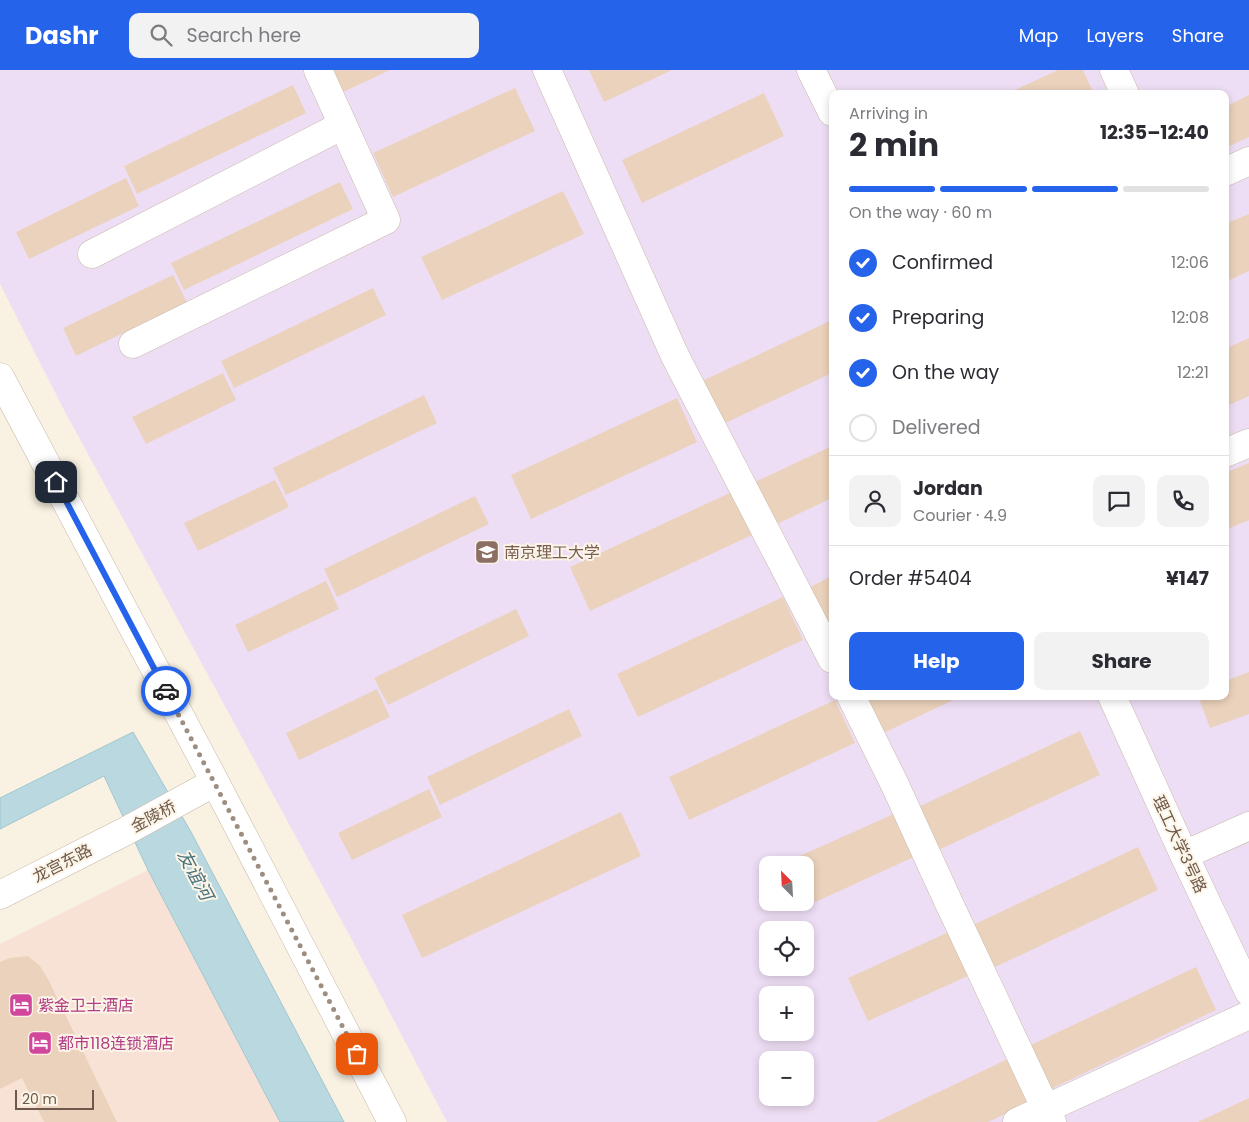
<!DOCTYPE html>
<meta charset="utf-8">
<style>
:root{--surface:#fff;--page:#f2f2f3;--text:#2b2b33;--muted:#7c7c81;--line:#e1e1e2;--accent:#2563eb}
body{margin:0;font-family:Poppins,"Noto Sans SC",sans-serif;background:var(--page);color:var(--text);height:100vh;display:flex;flex-direction:column;font-size:19px;white-space:nowrap}
*{box-sizing:border-box;margin:0}
p{font-size:16px;color:var(--muted)}
.icon{flex:none;width:28px;height:28px;fill:none;stroke:currentColor;stroke-width:2;stroke-linecap:round;stroke-linejoin:round}
.map{position:relative;flex:1;overflow:hidden}
.panel{position:absolute;left:829px;top:20px;width:400px;height:610px;display:flex;flex-direction:column;background:var(--surface);border-radius:10px;box-shadow:0 2px 8px #0003}
.panel>*{flex:none}
.needle{width:32px;rotate:336deg}
.controls{position:absolute;left:759px;top:786px;display:grid;gap:10px}
.controls a{display:grid;place-items:center;width:55px;height:55px;border-radius:10px;background:var(--surface);box-shadow:0 2px 8px #0003;font-size:25px}
.scale{position:absolute;left:15px;bottom:12px;width:79px;box-sizing:border-box;padding-left:5px;border:2px solid #6d594b;border-top:0;font-size:14px;line-height:18px;white-space:nowrap;color:#6d594b;-webkit-text-stroke:4px #fcf5e7;paint-order:stroke}
.pin{position:absolute;display:grid;place-items:center;width:42px;height:42px;color:#fff;margin:-21px;border-radius:10px;box-shadow:0 2px 8px #0006}
.courier{position:absolute;display:grid;place-items:center;width:50px;height:50px;margin:-25px;border:4px solid #2563eb;border-radius:50%;background:#fff;color:#222;box-shadow:0 1px 6px #0007}
.overview em{font-style:normal;font-weight:700}
.overview div{display:flex;flex-direction:column-reverse}
.overview{display:flex;align-items:center;justify-content:space-between;height:85px;padding:0 20px}
h1{font-size:32px;font-weight:700;line-height:38px}
.bar{display:grid;grid-template-columns:repeat(4,1fr);gap:8px 5px;align-content:center;height:60px;padding:0 20px}
.bar i{height:6px;border-radius:4px;background:var(--line)}
.bar .current{background:var(--accent)}
.bar p{grid-column:span 4}
.line{display:flex;align-items:center;gap:12px;padding:0 20px;border-top:1px solid var(--line)}
.line div{flex:1}
.round{display:grid;place-items:center;flex:none;width:52px;height:52px;border-radius:10px;background:var(--page)}
ol{padding:0 20px;list-style:none}
li{display:flex;align-items:center;gap:15px;height:55px}
li p{margin-inline-start:auto}
li .icon{padding:5px;border-radius:50%;background:var(--accent);color:#fff;stroke-width:4}
li:last-child{color:var(--muted)}
li i{width:28px;height:28px;border:2px solid var(--line);border-radius:50%}
.primary-button{display:flex;gap:10px;margin-top:auto;padding:10px 20px}
.primary-button a{flex:1;height:58px;border-radius:10px;background:var(--accent);color:#fff;font-size:20px;font-weight:700;line-height:58px;text-align:center}
.primary-button a+a{background:var(--page);color:var(--text)}
header{display:flex;align-items:center;gap:30px;box-sizing:border-box;height:70px;padding:0 25px;background:var(--accent);color:#fff}
header strong{font-size:24px}
nav{display:flex;gap:28px;margin-inline-start:auto;font-size:18px}
.search{width:350px;height:45px;background:var(--page);display:flex;align-items:center;gap:12px;box-sizing:border-box;padding:0 18px;border-radius:10px;color:var(--muted);font-size:19px}
.map>svg:first-child{display:block}
.commercial{fill:#f8e2d6}
.education{fill:#eedef5;fill-rule:evenodd}
.water{fill:#b9d8df;stroke:#a0c6d0}
.building{fill:#ebd2bc}
.lines{fill:none;stroke-linecap:round;stroke-linejoin:round}
.minor-casing{stroke:#c8b9aa;stroke-width:29}
.tertiary-casing{stroke:#c8b9aa;stroke-width:29}
.minor{stroke:#fff;stroke-width:28}
.tertiary{stroke:#fff;stroke-width:28}
.done{stroke:#9e8e80;stroke-width:5;stroke-dasharray:0 9}
.route{stroke:#2563eb;stroke-width:6}
.labels{text-anchor:middle;stroke-width:4;stroke-linejoin:round;paint-order:stroke}
.education-label{font-size:16px;fill:#785e54;stroke:#fcf5e7;text-anchor:start}
.street-label{font-size:16px;fill:#6d594b;stroke:#fcf5e7}
.hotel-label{font-size:16px;fill:#b23c85;stroke:#fcf5e7;text-anchor:start}
.water-label{font-size:18px;font-style:italic;fill:#48727e;stroke:#fcf5e7}
</style>
<header>
<strong>Dashr</strong>
<div class="search"><svg class="icon" aria-label="search" viewBox="0 0 24 24"><circle cx="10" cy="10" r="6"/><path d="M15 15l6 6"/></svg>Search here</div>
<nav><a>Map</a><a>Layers</a><a>Share</a></nav>
</header>
<div class="map">
<svg width="1249" height="1052" viewBox="0 0 1249 1052">
<rect width="100%" height="100%" fill="#f9f1e1"/>
<path class="commercial" d="M148,800L280,1052H0V874Z"/>
<path class="education" d="M0,0H1249V1052H447L352,870L63,338L0,214ZM832,24H1225V626H832ZM768,795H805V832H768ZM768,860H805V898H768ZM768,925H805V962H768ZM768,990H805V1028H768Z"/>
<path class="water" d="M133,662L191,762L344,1052H280L148,800L104,706L0,759V728Z"/>
<path class="building" d="M330,0H390L341,23Z
M589,0H672L604,32Z
M1058,0H1083L1094,24H1006Z
M293,15L306,43L137,124L124,96Z
M515,18L535,61L393,127L373,83Z
M764,23L784,66L642,133L622,90Z
M1249,25V67L1225,78V37Z
M126,108L139,136L29,189L16,162Z
M340,112L353,139L184,220L171,193Z
M563,121L584,164L442,230L421,187Z
M1249,144V201L1225,212V154Z
M173,205L187,232L76,286L63,258Z
M373,218L386,245L234,318L221,291Z
M832,250V303L721,355L700,312Z
M1249,268V326L1225,337V279Z
M223,303L236,330L146,374L132,347Z
M424,325L437,353L286,425L273,398Z
M677,328L697,372L531,449L511,405Z
M832,376V428L775,455L755,412Z
M1249,393V450L1225,460V403Z
M275,410L289,437L198,481L184,453Z
M736,420L756,463L590,541L570,497Z
M475,426L489,454L337,527L324,499Z
M832,506V559L830,560L810,517Z
M326,511L339,539L248,582L235,555Z
M783,527L803,570L638,647L617,604Z
M516,539L529,566L388,635L374,608Z
M1249,602V644L1210,658L1198,626H1225V611Z
M377,619L390,647L299,690L286,663Z
M861,626H962L879,665Z
M835,630L855,673L689,750L669,707Z
M569,639L582,666L440,735L427,707Z
M1080,661L1100,705L934,782L914,739Z
M429,719L442,747L352,790L338,763Z
M621,742L641,786L422,888L402,845Z
M896,743L916,786L813,833L805,815V795H796L793,789Z
M1138,777L1158,820L993,898L973,855Z
M951,861L970,905L868,951L848,908Z
M28,886L40,896L48,909L117,1052H44L22,1008L0,1019V892L10,888Z
M1196,897L1216,940L1051,1019L1031,975Z
M1014,986L1035,1030L988,1052H876Z
M1249,1028V1052H1198Z"/>
<g class="lines">
<defs>
<path id="minor" d="M547,0L675,286L832,589
M811,0L832,42
M1114,0L1125,24
M1225,102L1249,91
M92,184L343,55
M133,274L386,150L318,0
M1225,383L1249,373
M851,626L895,715L948,831L1052,1052
M1112,626L1184,785L1249,922
M1184,785L1249,756
M1017,1052L1249,945"/>
<path id="tertiary" d="M0,307L215,712L392,1052
M0,825L124,762L215,712"/>
</defs>
<use href="#minor" class="minor-casing"/>
<use href="#tertiary" class="tertiary-casing"/>
<use href="#minor" class="minor"/>
<use href="#tertiary" class="tertiary"/>
</g>
<g class="lines">
<path class="done" d="M166,621L357,984"/>
<path class="route" d="M56,412L166,621"/>
</g>
<defs>
<symbol id="university-square" viewBox="-11 -11 22 22"><rect x="-9" y="-9" width="18" height="18" rx="4" fill="#8d6e63" stroke="#fcf5e7"/><path d="M0-5L7-2L0 1L-7-2ZM-4 1L0 2.5L4 1V4Q0 6-4 4Z" fill="#fff"/></symbol>
<symbol id="hotel-square" viewBox="-11 -11 22 22"><rect x="-9" y="-9" width="18" height="18" rx="4" fill="#d1479c" stroke="#fcf5e7"/><path d="M-6-4.5h1.5V1H6V5H4.5V3h-9V5H-6ZM-4 0a1.8 1.8 0 1 1 3.6 0ZM.5 0V-2.5h3Q6-2.5 6 0Z" fill="#fff"/></symbol>
</defs>
<g fill-rule="evenodd">
<use href="#university-square" x="473" y="468" width="28" height="28"/>
<use href="#hotel-square" x="7" y="921" width="28" height="28"/>
<use href="#hotel-square" x="26" y="959" width="28" height="28"/>
</g>
<g class="labels">
<g class="education-label">
<text x="504" y="488">南京理工大学</text>
</g>
<g class="street-label">
<text transform="translate(153 746) rotate(-28)" y="6">金陵桥</text>
<text transform="translate(1180 774) rotate(65)" y="6">理工大学3号路</text>
<text transform="translate(62 793) rotate(-27)" y="6">龙宫东路</text>
</g>
<g class="hotel-label">
<text x="38" y="941">紫金卫士酒店</text>
<text x="58" y="979">都市118连锁酒店</text>
</g>
<g class="water-label">
<text transform="translate(195 805) rotate(62)" y="6">友谊河</text>
</g>
</g>
</svg>
<div class="controls">
<a><svg class="needle" viewBox="-14 -14 28 28"><path d="M0-13l5 13h-10z" fill="#e53935"/><path d="M0 13l5-13h-10z" fill="#7c7c81"/></svg></a>
<a><svg class="icon" aria-label="locate" viewBox="0 0 24 24"><circle cx="12" cy="12" r="6"/><path d="M12 2v4M12 18v4M2 12h4M18 12h4"/></svg></a>
<a>+</a>
<a>−</a>
</div>
<div class="scale">20 m</div>
<div class="pin" style="left:357px;top:984px;background:#ea580c"><svg class="icon" aria-label="bag" viewBox="0 0 24 24"><path d="M5 8h14l-1 12H6zM9 8a3 3 0 0 1 6 0"/></svg></div>
<div class="pin" style="left:56px;top:412px;background:#1f2937"><svg class="icon" aria-label="home" viewBox="0 0 24 24"><path d="M3 11l9-7 9 7M6 9v11h12V9"/></svg></div>
<div class="courier" style="left:166px;top:621px"><svg class="icon" aria-label="car" viewBox="0 0 24 24"><path d="M5 17H2v-5l4-1 3-4h7l3 4 3 1v5h-3M9 17h6M6 11h13"/><circle cx="7" cy="17" r="2"/><circle cx="17" cy="17" r="2"/></svg></div>
<section class="panel">
<div class="overview"><div><h1>2 min</h1><p>Arriving in</p></div><em>12:35–12:40</em></div>
<div class="bar"><i class="current"></i><i class="current"></i><i class="current"></i><i></i><p>On the way · 60 m</p></div>
<ol>
<li><svg class="icon" aria-label="check" viewBox="0 0 24 24"><path d="M5 12l5 5 9-10"/></svg>Confirmed<p>12:06</p></li>
<li><svg class="icon" aria-label="check" viewBox="0 0 24 24"><path d="M5 12l5 5 9-10"/></svg>Preparing<p>12:08</p></li>
<li><svg class="icon" aria-label="check" viewBox="0 0 24 24"><path d="M5 12l5 5 9-10"/></svg>On the way<p>12:21</p></li>
<li><i></i>Delivered</li>
</ol>
<div class="line" style="height:90px"><a class="round"><svg class="icon" aria-label="person" viewBox="0 0 24 24"><circle cx="12" cy="8" r="4"/><path d="M4 21q1-7 8-7t8 7"/></svg></a><div><b>Jordan</b><p>Courier · 4.9</p></div><a class="round"><svg class="icon" aria-label="chat" viewBox="0 0 24 24"><path d="M4 5h16v11H9l-5 4z"/></svg></a><a class="round"><svg class="icon" aria-label="phone" viewBox="0 0 24 24"><path d="M5 4h4l2 5-3 2q2 4 5 5l2-3 5 2v4C11 20 4 13 5 4z"/></svg></a></div>
<div class="line" style="height:65px"><div>Order #5404</div><b>¥147</b></div>
<div class="primary-button"><a>Help</a><a>Share</a></div>
</section>
</div>
